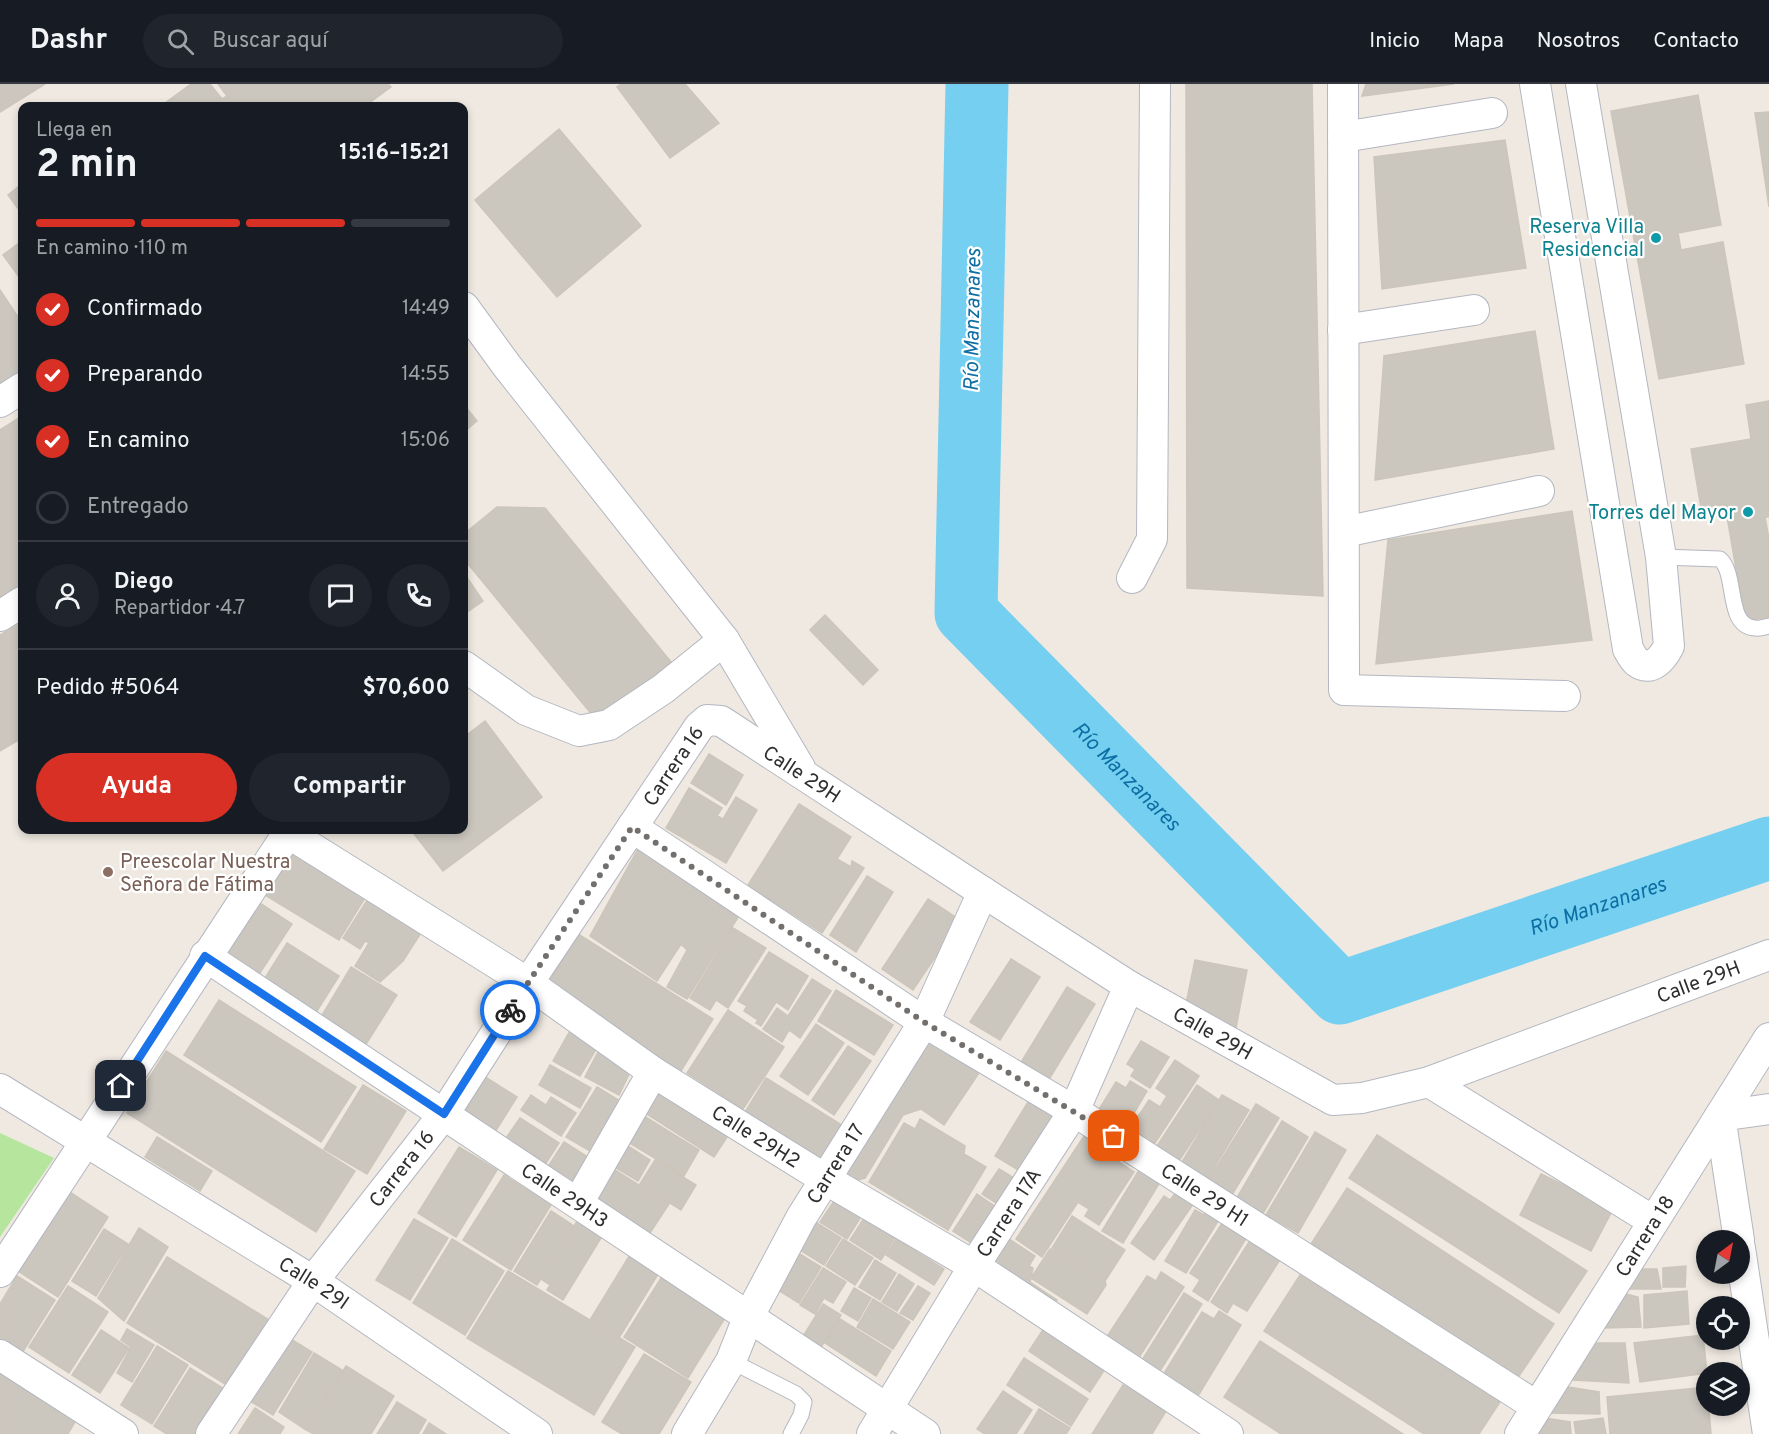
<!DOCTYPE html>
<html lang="es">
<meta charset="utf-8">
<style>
:root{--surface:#171b24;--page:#20242c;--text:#f1f3f6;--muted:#9ea1a6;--line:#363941;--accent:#d93025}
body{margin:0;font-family:Overpass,sans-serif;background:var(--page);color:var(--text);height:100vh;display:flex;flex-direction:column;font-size:22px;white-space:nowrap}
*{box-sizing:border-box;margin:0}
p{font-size:20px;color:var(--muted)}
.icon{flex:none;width:33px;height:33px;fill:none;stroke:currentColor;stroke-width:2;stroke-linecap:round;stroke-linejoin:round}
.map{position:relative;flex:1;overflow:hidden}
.side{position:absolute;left:18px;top:18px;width:450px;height:732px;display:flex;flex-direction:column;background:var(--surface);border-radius:12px;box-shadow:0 3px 9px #0003}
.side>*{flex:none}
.needle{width:39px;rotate:32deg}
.buttons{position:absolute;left:1696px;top:1146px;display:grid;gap:12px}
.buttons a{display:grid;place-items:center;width:54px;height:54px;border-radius:50%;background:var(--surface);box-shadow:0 3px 9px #0003;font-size:30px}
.pin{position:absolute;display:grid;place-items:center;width:51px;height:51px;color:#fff;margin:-26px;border-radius:12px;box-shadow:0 3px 9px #0006}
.courier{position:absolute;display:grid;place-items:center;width:60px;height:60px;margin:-30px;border:4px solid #1a73e8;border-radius:50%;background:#fff;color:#222;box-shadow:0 2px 8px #0007}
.overview em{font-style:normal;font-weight:700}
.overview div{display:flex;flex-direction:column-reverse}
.overview{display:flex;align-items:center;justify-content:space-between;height:102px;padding:0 18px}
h1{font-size:39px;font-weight:700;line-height:45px}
.bar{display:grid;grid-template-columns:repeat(4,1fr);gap:9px 6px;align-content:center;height:72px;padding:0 18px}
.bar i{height:8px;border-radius:4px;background:var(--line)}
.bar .active{background:var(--accent)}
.bar p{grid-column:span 4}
.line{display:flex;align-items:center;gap:15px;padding:0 18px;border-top:2px solid var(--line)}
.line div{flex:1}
.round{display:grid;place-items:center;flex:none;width:63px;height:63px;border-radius:32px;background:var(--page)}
ol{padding:0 18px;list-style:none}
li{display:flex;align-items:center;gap:18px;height:66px}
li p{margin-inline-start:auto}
li .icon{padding:6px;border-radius:50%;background:var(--accent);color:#fff;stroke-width:4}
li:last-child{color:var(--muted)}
li i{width:33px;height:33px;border:3px solid var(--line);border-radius:50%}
.action{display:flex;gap:12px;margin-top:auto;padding:12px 18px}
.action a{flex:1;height:69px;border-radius:36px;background:var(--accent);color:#fff;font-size:24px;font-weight:700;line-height:69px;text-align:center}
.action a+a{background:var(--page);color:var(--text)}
header{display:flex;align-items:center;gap:36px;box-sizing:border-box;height:84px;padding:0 30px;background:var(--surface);border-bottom:2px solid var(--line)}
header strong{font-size:28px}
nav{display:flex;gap:33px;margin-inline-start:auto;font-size:21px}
.search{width:420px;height:54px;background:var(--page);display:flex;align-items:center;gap:15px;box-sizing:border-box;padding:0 21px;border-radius:33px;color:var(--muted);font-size:22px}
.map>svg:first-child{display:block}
.green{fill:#b6e59e}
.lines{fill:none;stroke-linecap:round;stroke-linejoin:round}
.river{stroke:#75cff0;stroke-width:63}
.building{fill:#cbc7bf;stroke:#cbc5ba;stroke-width:1.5}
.lane-casing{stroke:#b4b7c1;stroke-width:17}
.street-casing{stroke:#b4b7c1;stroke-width:32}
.lane{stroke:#fff;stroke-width:15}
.street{stroke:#fff;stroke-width:30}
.done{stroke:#726f6d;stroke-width:6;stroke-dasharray:0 10.8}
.route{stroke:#1a73e8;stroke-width:8}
.culture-dot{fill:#0f9aa8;stroke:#fff;stroke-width:2}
.education-dot{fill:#8d6e63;stroke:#fff;stroke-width:2}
.labels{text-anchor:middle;stroke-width:4.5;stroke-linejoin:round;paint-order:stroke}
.culture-label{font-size:20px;fill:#0d838f;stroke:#fff;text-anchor:end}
.street-label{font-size:20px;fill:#2e2e2e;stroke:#fff}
.education-label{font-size:20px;fill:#785e54;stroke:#fff;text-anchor:start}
.water-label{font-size:21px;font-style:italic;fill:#0d6fa3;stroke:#fff}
</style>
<header>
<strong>Dashr</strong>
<div class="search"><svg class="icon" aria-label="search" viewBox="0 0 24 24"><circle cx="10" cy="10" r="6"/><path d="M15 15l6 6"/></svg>Buscar aquí</div>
<nav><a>Inicio</a><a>Mapa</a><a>Nosotros</a><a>Contacto</a></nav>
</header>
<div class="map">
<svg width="1769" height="1350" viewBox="0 0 1769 1350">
<rect width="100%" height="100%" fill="#efe9e1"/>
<path class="green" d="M0,1049L54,1074L0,1153Z"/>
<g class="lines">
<path class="river" id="s1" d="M977,0L966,529L1340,909L1769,764"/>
</g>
<path class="building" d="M0,0H45L0,28Z
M191,0H210L222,15L227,12L218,0H388L391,3L365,22H161Z
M621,0H685L719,39L670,74L617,3Z
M1186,0H1312L1323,512L1187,504Z
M1366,0H1454L1362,12Z
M1698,11L1721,141L1678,149L1681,166L1723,158L1744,280L1659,295L1611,27Z
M1769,28V123L1755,29Z
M559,45L641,142L557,213L475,116Z
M1505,56L1526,184L1382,205L1374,73Z
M22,100V130L8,111Z
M22,157V197L3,171Z
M0,206L22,239V287L0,301Z
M1535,247L1554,365L1375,396L1384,272Z
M1769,317V433H1765L1769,455V533L1745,537L1725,421L1701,424L1691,365L1751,355L1746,321Z
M464,321L477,337L464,348Z
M22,332V499L0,513V346Z
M497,423L545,424L671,578L598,638L464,475V450Z
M1572,427L1592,556L1376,580L1388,456Z
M464,489L483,517L464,530Z
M825,531L878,586L863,601L810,546Z
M22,538V654L0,667V551Z
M485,637L542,713L443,787L411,746H464V653Z
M709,670L743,691L726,721L691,699Z
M689,704L722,724L717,732L723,735L736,713L757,726L726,779L666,744Z
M799,720L851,753L837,775L851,783L852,777L864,784L822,849L748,801Z
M290,761L368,809L339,856L260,808Z
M639,763L742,827L687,915L667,903L687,866L681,860L657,897L590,852Z
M867,792L893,808L856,868L830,851Z
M373,807L426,841L403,877L380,898L355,882L369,859L365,857L360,865L343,854Z
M928,815L960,836L913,906L882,885Z
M255,816L292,840L254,898L217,875Z
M733,844L766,864L728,924L716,916L710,926L690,914Z
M578,850L713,935L681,987L546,903Z
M287,859L339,892L312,935L260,902Z
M769,868L808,892L788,926L776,918L761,942L756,939L758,936L744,927L747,922L738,917Z
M1011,875L1040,893L1000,956L970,938Z
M1195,876L1247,886L1235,949L1186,920Z
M351,883L397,911L363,965L318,938Z
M812,895L831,907L800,954L789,946L782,958L763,945L777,924L788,932Z
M1067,903L1095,920L1048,997L1020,980Z
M836,906L893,941L874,971L818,937Z
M219,916L356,1003L321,1058L184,971Z
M728,926L784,963L743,1025L687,989Z
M816,940L844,959L808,1011L780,992Z
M571,945L598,962L580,992L553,977Z
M927,953L979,989L944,1041L921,1025L903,1031L865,1094L854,1097L837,1085Z
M1141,957L1169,973L1150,1004L1131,992L1135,985L1127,980Z
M848,962L871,977L834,1031L812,1016Z
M599,966L632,984L619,1011L585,993Z
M166,967L355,1087L316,1148L127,1029Z
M1175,976L1199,992L1153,1062L1129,1046L1149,1016L1160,1023L1167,1012L1156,1004Z
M550,981L591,1004L580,1024L539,1001Z
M482,991L517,1013L495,1048L460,1025Z
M766,994L853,1048L826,1092L739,1038Z
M658,996L733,1044L714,1073L639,1025Z
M1130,997L1147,1007L1126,1043L1098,1027L1116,998L1126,1004Z
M363,1001L406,1027L367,1090L324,1065Z
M1197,1001L1219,1016L1177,1080L1155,1065Z
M597,1003L625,1020L595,1070L566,1053Z
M531,1011L546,1021L551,1013L576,1029L561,1052L521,1026Z
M1222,1011L1249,1026L1205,1099L1179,1083Z
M1031,1013L1061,1031L1025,1090L995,1072Z
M1256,1020L1279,1034L1230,1114L1206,1100Z
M639,1029L699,1066L684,1092L623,1055Z
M520,1034L559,1059L546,1079L506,1054Z
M920,1035L965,1062L964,1070L986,1083L948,1146L869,1098L904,1039L915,1045Z
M1282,1037L1308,1053L1261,1133L1235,1117Z
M1088,1046L1112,1062L1119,1078L1134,1088L1099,1141L1085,1132L1089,1125L1078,1118L1042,1173L1016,1155Z
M1315,1048L1346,1066L1298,1149L1266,1131Z
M1377,1051L1587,1187L1559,1229L1349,1094Z
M157,1053L212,1087L200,1107L145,1073Z
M564,1058L591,1075L576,1098L549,1081Z
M623,1059L650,1076L638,1097L611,1081Z
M459,1063L497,1086L456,1153L418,1129Z
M655,1076L696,1101L681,1126L640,1100Z
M607,1081L669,1120L650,1149L588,1111Z
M999,1085L1024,1100L1007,1126L982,1110Z
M1139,1086L1160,1098L1123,1159L1102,1147Z
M1541,1090L1613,1125L1591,1167L1520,1131Z
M504,1091L551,1121L511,1186L463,1156Z
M1347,1104L1554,1240L1517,1295L1311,1160Z
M68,1107L108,1133L58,1213L18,1187Z
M1177,1107L1194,1119L1154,1176L1131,1159L1164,1112L1170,1116Z
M977,1110L1006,1130L982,1166L953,1147Z
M838,1111L864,1128L847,1155L820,1138Z
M1195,1126L1204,1131L1207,1126L1220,1134L1186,1189L1165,1177Z
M551,1127L574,1142L537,1201L514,1187Z
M866,1131L897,1150L881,1176L850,1156Z
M1072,1132L1125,1166L1105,1197L1052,1164Z
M1226,1133L1250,1148L1208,1217L1193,1207L1200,1196L1190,1189Z
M579,1134L604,1149L563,1216L547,1206L550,1201L541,1195Z
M414,1135L448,1154L410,1216L376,1196Z
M817,1139L841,1154L824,1181L800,1166Z
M139,1144L168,1163L124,1237L98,1214Z
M104,1145L128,1160L96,1212L72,1197Z
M452,1155L504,1187L465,1251L413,1219Z
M843,1155L873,1174L855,1201L826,1182Z
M896,1155L944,1185L934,1201L886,1171Z
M1009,1155L1035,1172L1029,1182L1033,1184L1030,1198L1057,1216L1050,1226L988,1186Z
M1261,1157L1283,1171L1247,1227L1233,1219L1227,1229L1211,1218L1249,1158L1256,1163Z
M1050,1165L1105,1197L1106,1201L1087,1230L1031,1194Z
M795,1167L821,1183L799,1219L773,1203Z
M631,1169L660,1187L619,1254L590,1236Z
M167,1173L274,1239L233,1305L127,1239Z
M875,1176L896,1189L880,1216L859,1203Z
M1686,1182L1685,1203H1663V1184Z
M823,1184L846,1198L833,1219L824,1214L815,1230L800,1221Z
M1641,1185H1657L1661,1205H1626Z
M508,1187L635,1263L594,1331L467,1254Z
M1161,1188L1184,1203L1138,1275L1106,1254L1147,1192L1156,1197Z
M899,1190L914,1200L897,1227L882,1218Z
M1300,1191L1500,1318L1479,1350H1424L1264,1247Z
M17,1192L55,1216L19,1274L0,1262V1220Z
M661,1194L725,1234L688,1294L624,1253Z
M68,1202L108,1228L69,1289L29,1263Z
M918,1202L930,1209L913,1236L900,1229Z
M854,1204L871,1214L858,1237L841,1227Z
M1687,1207L1689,1240L1644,1244V1211Z
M1184,1209L1202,1220L1160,1287L1142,1276Z
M1622,1209L1638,1213L1641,1243L1604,1244Z
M873,1215L910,1238L893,1265L857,1243Z
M823,1220L841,1231L820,1265L802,1254Z
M1219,1227L1241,1241L1198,1312L1163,1291L1202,1228L1214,1235Z
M840,1235L891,1267L876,1292L825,1259Z
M1046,1241L1107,1282L1090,1308L1029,1267Z
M127,1245L154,1261L132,1298L117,1289L131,1263L121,1256Z
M101,1246L129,1264L100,1309L72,1291Z
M1703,1251L1707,1289L1640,1298L1634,1259Z
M289,1254L312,1268L273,1331L240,1311Z
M1260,1257L1403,1350H1281L1224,1313Z
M1593,1259H1625L1629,1299L1573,1296Z
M157,1262L188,1281L152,1340L121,1321Z
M314,1269L342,1286L306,1346L279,1328Z
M644,1270L691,1298L659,1350H622L602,1338Z
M1024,1274L1088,1315L1071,1342L1007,1301Z
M346,1282L394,1312L371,1350H314L306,1346Z
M190,1284L231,1309L206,1350H167L154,1342Z
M0,1289L76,1336L68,1350H0Z
M1123,1301L1166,1327L1152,1350H1092Z
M1568,1303L1599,1308L1600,1330L1549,1329Z
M1707,1303L1711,1350H1610L1607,1313Z
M1003,1307L1032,1326L1016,1350H985L977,1345Z
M397,1318L426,1336L418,1350H377Z
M255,1324L284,1343L280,1350H238Z
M1039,1325L1070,1344L1066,1350H1024Z
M1545,1334L1570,1338L1571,1350H1537Z
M1603,1334L1606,1350H1576L1574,1338Z
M429,1339L446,1350H423Z"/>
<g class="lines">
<defs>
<path id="lane" d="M1661,473L1720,475C1738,491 1725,542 1755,544C1759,545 1765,543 1769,542
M731,1277L796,1310L804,1318L801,1331L791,1350"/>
<g id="street">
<path d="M1343,0L1344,606L1565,612"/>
<path d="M1535,0L1628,565C1630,568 1633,575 1637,578C1651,589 1663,574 1669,562L1661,473L1581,0"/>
<path d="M1343,53L1492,29"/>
<path d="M464,223L507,282L724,556L800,684"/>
<path d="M1343,246L1474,226"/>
<path d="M0,318L22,304"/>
<path d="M1344,448L1539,407"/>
<path d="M1132,494L1152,455L1155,0"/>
<path d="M0,532L22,518"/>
<path d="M464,582L526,626L579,647L609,641L663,605L724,556"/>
<path id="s2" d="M632,743L924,938L1074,1027L1536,1322"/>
<path id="s3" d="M205,872L925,1350"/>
<path d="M1429,998L1653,1137"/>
<path id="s4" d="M0,1005L313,1197L537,1350"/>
<path d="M578,1119L653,988"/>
<path d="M1739,1156L1720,1032L1769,1025"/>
<path d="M1740,1164L1768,1350"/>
<path id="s5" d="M0,1188L288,749L528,899L653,988L825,1095L974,1182L1228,1350"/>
<path d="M0,1271L123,1350"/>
<path id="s6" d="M211,1350L313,1197L444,1030L528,899L699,643L707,636L721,637L983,808L1129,902L1333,1016L1362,1014L1429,998L1769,871"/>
<path id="s7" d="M687,1350L731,1277L748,1234L801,1134L924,938L983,808"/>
<path id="s8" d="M872,1350L974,1182L1074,1027L1129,902"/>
<path id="s9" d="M1520,1350L1769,954"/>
</g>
</defs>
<use href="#lane" class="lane-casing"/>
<use href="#street" class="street-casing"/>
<use href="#lane" class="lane"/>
<use href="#street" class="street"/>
</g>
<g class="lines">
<path class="done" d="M510,926L632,743L924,938L1114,1052"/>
<path class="route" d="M121,1002L205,872L444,1030L510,926"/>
</g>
<g class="culture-dot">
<circle cx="1656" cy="154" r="6"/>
<circle cx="1748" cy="428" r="6"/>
</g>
<circle class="education-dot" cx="108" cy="788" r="6"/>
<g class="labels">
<g class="culture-label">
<text x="1644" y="149">Reserva Villa<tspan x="1644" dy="23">Residencial</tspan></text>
<text x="1736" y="435">Torres del Mayor</text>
</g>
<g class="street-label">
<text dy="7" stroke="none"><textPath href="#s6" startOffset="813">Carrera 16</textPath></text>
<text dy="7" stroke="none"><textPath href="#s6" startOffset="981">Calle 29H</textPath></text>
<text dy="7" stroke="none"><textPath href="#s6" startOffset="1990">Calle 29H</textPath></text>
<text dy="7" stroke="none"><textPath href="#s6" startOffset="1467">Calle 29H</textPath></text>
<text dy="7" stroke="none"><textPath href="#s5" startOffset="1083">Calle 29H2</textPath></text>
<text dy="7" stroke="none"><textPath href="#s7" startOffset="309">Carrera 17</textPath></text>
<text dy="7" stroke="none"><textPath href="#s6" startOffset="327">Carrera 16</textPath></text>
<text dy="7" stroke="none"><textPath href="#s2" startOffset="681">Calle 29 H1</textPath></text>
<text dy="7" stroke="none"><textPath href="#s3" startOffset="432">Calle 29H3</textPath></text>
<text dy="7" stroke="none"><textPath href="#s8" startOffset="260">Carrera 17A</textPath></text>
<text dy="7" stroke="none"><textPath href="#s9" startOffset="234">Carrera 18</textPath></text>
<text dy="7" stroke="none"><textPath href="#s4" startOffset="369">Calle 29I</textPath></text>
</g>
<g class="education-label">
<text x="120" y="784">Preescolar Nuestra<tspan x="120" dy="23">Señora de Fátima</tspan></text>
</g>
<g class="water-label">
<text transform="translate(972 236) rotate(-89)" y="7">Río Manzanares</text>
<text dy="7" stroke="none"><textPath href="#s1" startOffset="758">Río Manzanares</textPath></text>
<text dy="7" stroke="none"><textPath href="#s1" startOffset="1334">Río Manzanares</textPath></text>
</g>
</g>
</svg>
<div class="buttons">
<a><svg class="needle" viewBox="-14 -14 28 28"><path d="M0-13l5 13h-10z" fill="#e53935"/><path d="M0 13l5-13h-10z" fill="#9ea1a6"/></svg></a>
<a><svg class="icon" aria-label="locate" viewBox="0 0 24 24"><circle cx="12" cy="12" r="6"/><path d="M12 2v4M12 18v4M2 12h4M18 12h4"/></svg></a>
<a><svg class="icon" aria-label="layers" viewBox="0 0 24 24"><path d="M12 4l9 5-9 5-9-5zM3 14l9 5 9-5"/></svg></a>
</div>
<div class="pin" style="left:1114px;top:1052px;background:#ea580c"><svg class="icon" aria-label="bag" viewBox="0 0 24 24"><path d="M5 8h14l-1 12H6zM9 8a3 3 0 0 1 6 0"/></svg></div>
<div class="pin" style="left:121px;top:1002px;background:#1f2937"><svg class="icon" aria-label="home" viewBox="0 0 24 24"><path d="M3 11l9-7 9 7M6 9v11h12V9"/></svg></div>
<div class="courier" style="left:510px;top:926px"><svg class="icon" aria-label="bike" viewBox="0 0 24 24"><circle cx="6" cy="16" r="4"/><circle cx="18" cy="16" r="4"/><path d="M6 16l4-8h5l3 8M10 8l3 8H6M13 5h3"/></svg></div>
<section class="side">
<div class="overview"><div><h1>2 min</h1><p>Llega en</p></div><em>15:16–15:21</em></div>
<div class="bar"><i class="active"></i><i class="active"></i><i class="active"></i><i></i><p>En camino · 110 m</p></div>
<ol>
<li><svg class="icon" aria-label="check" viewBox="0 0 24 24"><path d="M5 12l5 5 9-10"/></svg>Confirmado<p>14:49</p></li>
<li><svg class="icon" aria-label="check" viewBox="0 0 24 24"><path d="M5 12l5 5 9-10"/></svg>Preparando<p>14:55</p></li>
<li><svg class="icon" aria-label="check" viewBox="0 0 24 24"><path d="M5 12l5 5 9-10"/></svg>En camino<p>15:06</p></li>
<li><i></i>Entregado</li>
</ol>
<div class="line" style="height:108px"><a class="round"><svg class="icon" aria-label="person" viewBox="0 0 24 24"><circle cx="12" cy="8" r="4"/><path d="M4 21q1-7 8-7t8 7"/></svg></a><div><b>Diego</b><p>Repartidor · 4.7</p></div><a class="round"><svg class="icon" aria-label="chat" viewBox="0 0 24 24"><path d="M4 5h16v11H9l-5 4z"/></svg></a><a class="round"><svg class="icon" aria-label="phone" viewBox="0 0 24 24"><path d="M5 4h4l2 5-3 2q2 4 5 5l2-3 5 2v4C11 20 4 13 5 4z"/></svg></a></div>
<div class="line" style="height:78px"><div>Pedido #5064</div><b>$70,600</b></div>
<div class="action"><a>Ayuda</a><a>Compartir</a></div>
</section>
</div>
